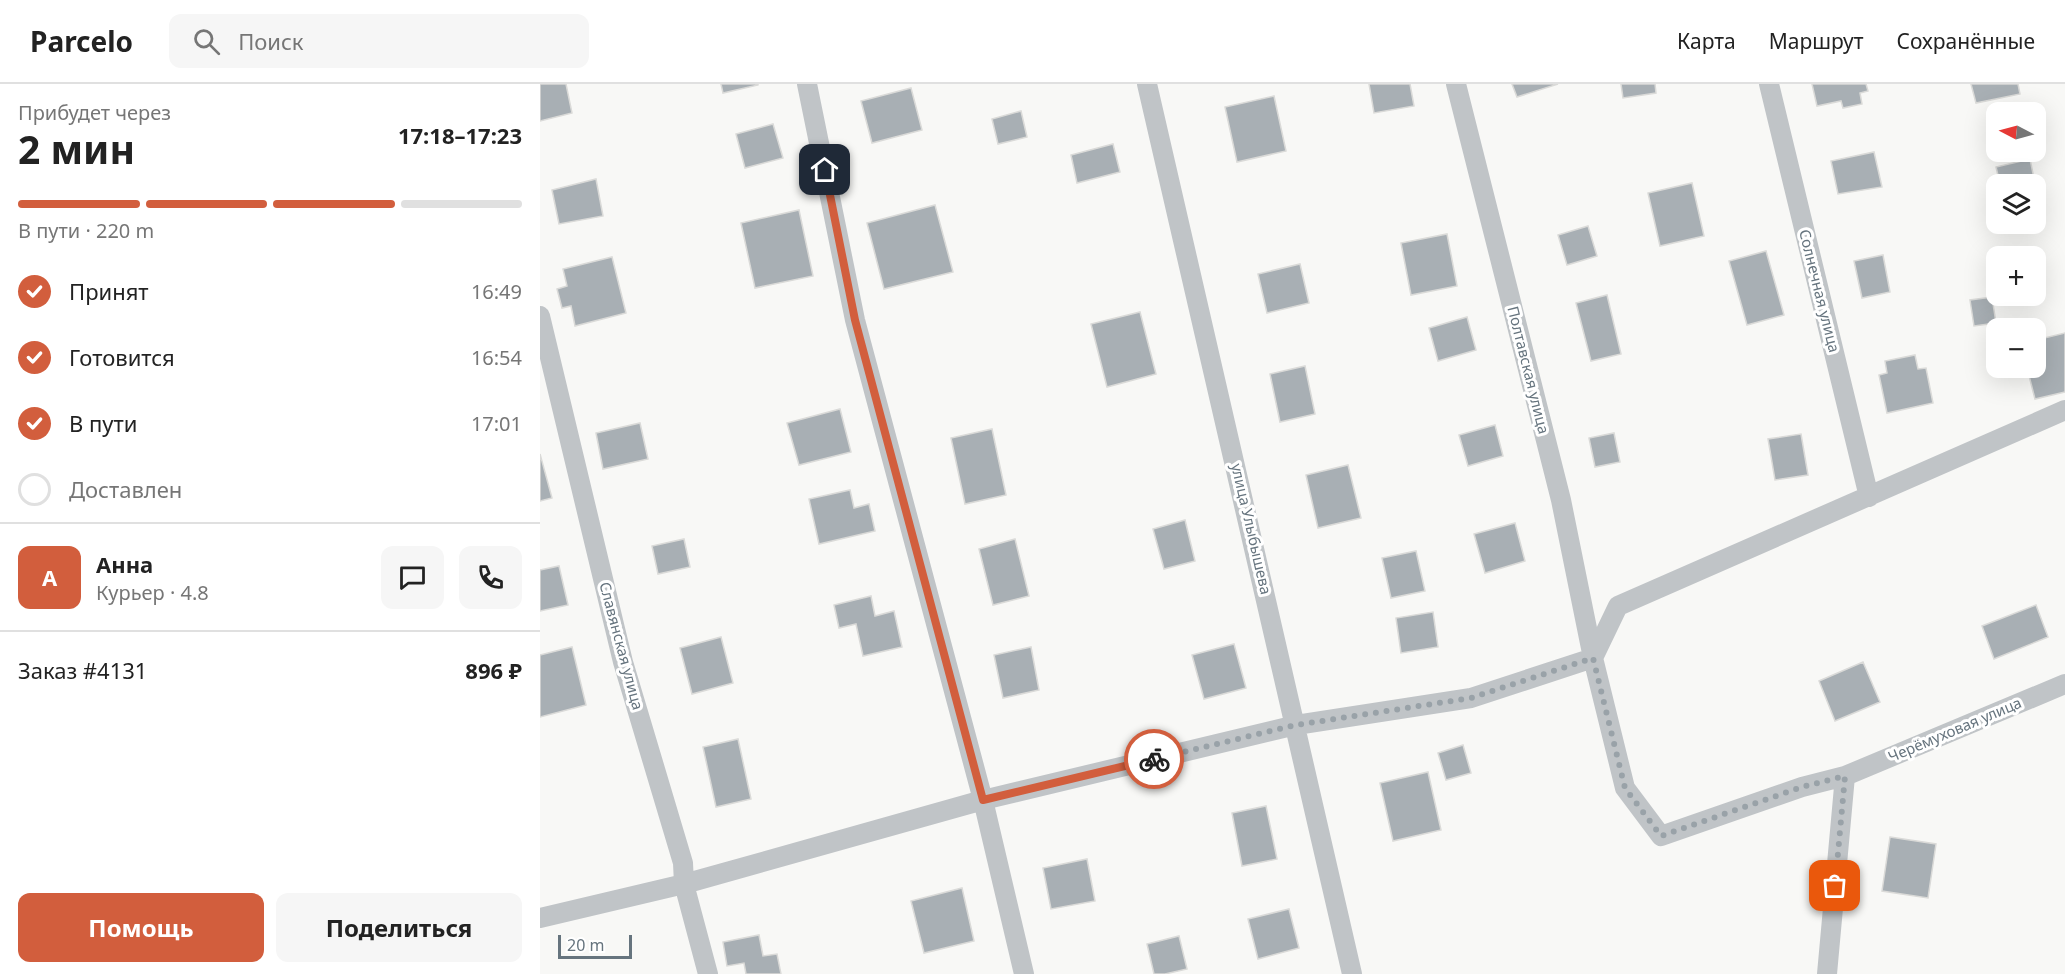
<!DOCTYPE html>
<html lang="ru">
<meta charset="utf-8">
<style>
:root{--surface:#fff;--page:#f6f6f6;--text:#222;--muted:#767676;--line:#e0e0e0;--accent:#d25e3d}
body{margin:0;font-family:"Noto Sans",sans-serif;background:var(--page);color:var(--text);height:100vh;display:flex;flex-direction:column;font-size:22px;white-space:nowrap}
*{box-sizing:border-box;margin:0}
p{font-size:20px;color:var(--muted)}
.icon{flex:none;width:33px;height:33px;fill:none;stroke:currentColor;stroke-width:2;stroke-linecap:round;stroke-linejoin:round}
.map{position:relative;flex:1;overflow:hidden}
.details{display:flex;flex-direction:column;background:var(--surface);width:540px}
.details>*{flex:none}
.needle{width:39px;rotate:276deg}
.buttons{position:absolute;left:1446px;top:18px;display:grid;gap:12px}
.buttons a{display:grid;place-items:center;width:60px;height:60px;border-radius:12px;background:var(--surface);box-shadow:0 6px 24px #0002;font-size:30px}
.scale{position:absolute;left:18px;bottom:15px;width:74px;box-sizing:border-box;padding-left:6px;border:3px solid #66747e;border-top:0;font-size:16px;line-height:21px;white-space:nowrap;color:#66747e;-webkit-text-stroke:4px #fff;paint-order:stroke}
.pin{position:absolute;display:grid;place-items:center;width:51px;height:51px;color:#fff;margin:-26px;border-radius:12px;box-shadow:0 3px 9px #0006}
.courier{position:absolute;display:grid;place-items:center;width:60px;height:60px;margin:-30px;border:4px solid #d25e3d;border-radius:50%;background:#fff;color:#222;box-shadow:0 2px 8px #0007}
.summary em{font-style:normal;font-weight:700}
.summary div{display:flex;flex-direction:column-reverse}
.summary{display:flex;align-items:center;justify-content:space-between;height:102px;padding:0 18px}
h1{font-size:39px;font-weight:700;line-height:45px}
.bar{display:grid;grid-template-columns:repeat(4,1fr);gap:9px 6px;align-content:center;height:72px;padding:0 18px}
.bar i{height:8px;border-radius:4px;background:var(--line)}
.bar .selected{background:var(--accent)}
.bar p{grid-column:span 4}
.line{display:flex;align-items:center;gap:15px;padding:0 18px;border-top:2px solid var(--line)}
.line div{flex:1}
.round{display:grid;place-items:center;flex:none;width:63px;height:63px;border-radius:12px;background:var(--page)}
ol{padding:0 18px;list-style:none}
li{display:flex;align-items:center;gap:18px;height:66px}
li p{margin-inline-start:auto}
li .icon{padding:6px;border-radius:50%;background:var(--accent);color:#fff;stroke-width:4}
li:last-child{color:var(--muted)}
li i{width:33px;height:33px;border:3px solid var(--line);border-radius:50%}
.button{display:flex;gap:12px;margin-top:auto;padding:12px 18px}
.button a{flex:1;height:69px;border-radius:12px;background:var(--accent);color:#fff;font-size:24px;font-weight:700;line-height:69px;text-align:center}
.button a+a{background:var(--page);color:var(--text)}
header{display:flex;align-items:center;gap:36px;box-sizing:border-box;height:84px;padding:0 30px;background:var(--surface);border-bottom:2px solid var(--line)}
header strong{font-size:28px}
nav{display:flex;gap:33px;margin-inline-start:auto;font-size:21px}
.search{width:420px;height:54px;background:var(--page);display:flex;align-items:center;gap:15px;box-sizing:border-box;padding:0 21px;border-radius:12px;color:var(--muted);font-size:22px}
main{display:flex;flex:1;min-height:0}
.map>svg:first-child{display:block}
.building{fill:#a8afb4;stroke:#dadad8;stroke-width:1.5}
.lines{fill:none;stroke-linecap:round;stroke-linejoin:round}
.street{stroke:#c0c4c7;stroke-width:20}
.done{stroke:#99a2a8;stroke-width:6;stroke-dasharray:0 10.8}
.route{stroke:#d25e3d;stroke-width:8}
.labels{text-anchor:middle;stroke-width:6;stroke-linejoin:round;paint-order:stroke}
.street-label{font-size:15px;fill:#66747e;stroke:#fff}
</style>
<header>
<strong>Parcelo</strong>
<div class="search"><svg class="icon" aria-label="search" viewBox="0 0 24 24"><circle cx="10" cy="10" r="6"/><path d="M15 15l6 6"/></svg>Поиск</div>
<nav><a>Карта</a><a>Маршрут</a><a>Сохранённые</a></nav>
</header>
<main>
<section class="details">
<div class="summary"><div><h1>2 мин</h1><p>Прибудет через</p></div><em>17:18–17:23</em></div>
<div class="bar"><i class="selected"></i><i class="selected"></i><i class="selected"></i><i></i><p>В пути · 220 m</p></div>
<ol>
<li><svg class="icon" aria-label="check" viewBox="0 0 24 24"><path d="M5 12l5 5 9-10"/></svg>Принят<p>16:49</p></li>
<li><svg class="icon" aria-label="check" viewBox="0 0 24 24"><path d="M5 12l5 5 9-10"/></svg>Готовится<p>16:54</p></li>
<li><svg class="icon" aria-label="check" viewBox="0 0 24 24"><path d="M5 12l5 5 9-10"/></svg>В пути<p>17:01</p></li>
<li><i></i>Доставлен</li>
</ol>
<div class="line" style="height:108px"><b class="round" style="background:var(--accent);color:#fff">А</b><div><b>Анна</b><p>Курьер · 4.8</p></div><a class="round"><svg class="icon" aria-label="chat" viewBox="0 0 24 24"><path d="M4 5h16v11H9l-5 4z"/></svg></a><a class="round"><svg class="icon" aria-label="phone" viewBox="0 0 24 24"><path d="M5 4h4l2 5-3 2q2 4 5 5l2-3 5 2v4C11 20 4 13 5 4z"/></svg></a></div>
<div class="line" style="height:78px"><div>Заказ #4131</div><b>896 ₽</b></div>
<div class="button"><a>Помощь</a><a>Поделиться</a></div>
</section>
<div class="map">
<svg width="1525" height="890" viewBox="0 0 1525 890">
<rect width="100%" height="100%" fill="#f8f8f6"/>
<path class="building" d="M0,0H26L32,29L0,37Z
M181,0H218V1L183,9Z
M829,0H870L874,22L834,29Z
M972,0H1018L977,13Z
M1081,0H1115L1116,9L1083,14Z
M1272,0H1326L1328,7L1320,9L1322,20L1303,24L1301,17L1277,22Z
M1431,0H1478L1480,10L1436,19Z
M371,4L382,46L332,59L321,17Z
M734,12L746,67L697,78L685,23Z
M481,27L487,53L458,60L452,35Z
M233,40L243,74L205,84L196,50Z
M573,60L580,88L537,99L531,71Z
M1334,68L1342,103L1298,110L1291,77Z
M1490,75L1497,109H1496V100H1460L1456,83Z
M56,95L63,132L19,140L12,106Z
M1152,99L1164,152L1120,162L1108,109Z
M395,121L413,188L344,205L327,139Z
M259,126L273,192L215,204L201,139Z
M1048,142L1057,172L1027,181L1018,151Z
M907,150L917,202L871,211L861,159Z
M1226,167L1244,231L1207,241L1189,177Z
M1343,171L1350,208L1322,214L1314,177Z
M72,173L86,229L35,242L31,222L22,224L17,205L27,202L23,185Z
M760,180L769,219L727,229L718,190Z
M1067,211L1081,270L1051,277L1036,219Z
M1452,213L1456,239L1434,242L1430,216Z
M600,228L616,290L567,303L551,240Z
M927,233L936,266L898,277L889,244Z
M1525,249V308L1495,315L1487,284H1496V256Z
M1375,271L1378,285L1386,284L1393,319L1347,329L1339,291L1347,289L1345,277Z
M765,282L775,330L740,338L730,290Z
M300,325L311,368L259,381L247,339Z
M100,339L108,375L63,385L56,349Z
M955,341L963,372L928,382L919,351Z
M452,345L466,411L425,420L411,354Z
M1074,349L1080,378L1055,383L1049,354Z
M1261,350L1268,391L1235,396L1228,355Z
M0,370L12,414L0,417Z
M808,381L821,434L778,444L766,391Z
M310,406L314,424L329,420L335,447L279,460L269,415Z
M645,436L655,477L624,485L613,445Z
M975,439L985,477L945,489L934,450Z
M144,455L150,483L118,490L112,462Z
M475,455L489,512L453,521L439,465Z
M876,467L885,507L851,514L842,474Z
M19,482L28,521L0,527V486Z
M331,512L335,532L354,527L362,563L323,572L316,540L299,544L294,521Z
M1496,521L1508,553L1454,575L1442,542Z
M893,528L898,563L861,569L856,534Z
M181,553L193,599L152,610L140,564Z
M694,560L706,604L664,615L652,571Z
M32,563L46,621L0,633V571Z
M491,563L499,606L463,614L454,571Z
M1323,578L1340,618L1295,637L1279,597Z
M198,655L211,715L176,723L163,663Z
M923,661L931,689L906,696L898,669Z
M888,688L901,746L853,757L840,699Z
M726,722L737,775L702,782L692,729Z
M1350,753L1396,760L1388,814L1342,807Z
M547,775L555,817L511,825L503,784Z
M422,804L434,857L384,869L371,817Z
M749,825L759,864L718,875L708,835Z
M219,851L223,872L237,870L241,890H206L204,879L187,882L183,858Z
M639,852L647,885L625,890H614L607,860Z"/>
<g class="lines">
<path class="street" d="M267,0L315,236L443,716L484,890
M607,0L812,890
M916,0L1021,416L1053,574L1085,704L1121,752L1262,703L1305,692L1525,600
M1229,0L1329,413
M0,232L83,578L143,779L144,800L168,890
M0,834L144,800L443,716L756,641L931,614L1053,574L1078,522L1525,326
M1287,890L1305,692"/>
</g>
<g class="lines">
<path class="done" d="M614,675L756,641L931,614L1053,574L1085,704L1121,752L1262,703L1305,692L1295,802"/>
<path class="route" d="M285,86L315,236L443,716L614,675"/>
</g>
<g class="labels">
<g class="street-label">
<text transform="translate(1279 207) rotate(76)" y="5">Солнечная улица</text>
<text transform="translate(988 286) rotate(76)" y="5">Полтавская улица</text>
<text transform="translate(711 445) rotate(77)" y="5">улица Улыбышева</text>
<text transform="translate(81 562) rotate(75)" y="5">Славянская улица</text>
<text transform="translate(1415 646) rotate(-23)" y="5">Черёмуховая улица</text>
</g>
</g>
</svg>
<div class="buttons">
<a><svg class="needle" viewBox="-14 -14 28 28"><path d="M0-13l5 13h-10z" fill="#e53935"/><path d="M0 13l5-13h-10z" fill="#767676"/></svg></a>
<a><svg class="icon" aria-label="layers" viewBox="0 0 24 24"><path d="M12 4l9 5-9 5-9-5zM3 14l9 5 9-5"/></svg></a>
<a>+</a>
<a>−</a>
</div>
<div class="scale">20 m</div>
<div class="pin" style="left:1295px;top:802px;background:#ea580c"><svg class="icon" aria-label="bag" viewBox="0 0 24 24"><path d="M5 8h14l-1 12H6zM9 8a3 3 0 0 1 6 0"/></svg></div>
<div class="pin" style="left:285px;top:86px;background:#1f2937"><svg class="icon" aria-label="home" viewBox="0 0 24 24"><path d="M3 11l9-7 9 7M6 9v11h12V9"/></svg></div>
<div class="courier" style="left:614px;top:675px"><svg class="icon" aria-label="bike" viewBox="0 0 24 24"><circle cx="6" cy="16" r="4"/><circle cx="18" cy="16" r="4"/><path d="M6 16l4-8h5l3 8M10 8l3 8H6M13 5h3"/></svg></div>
</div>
</main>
